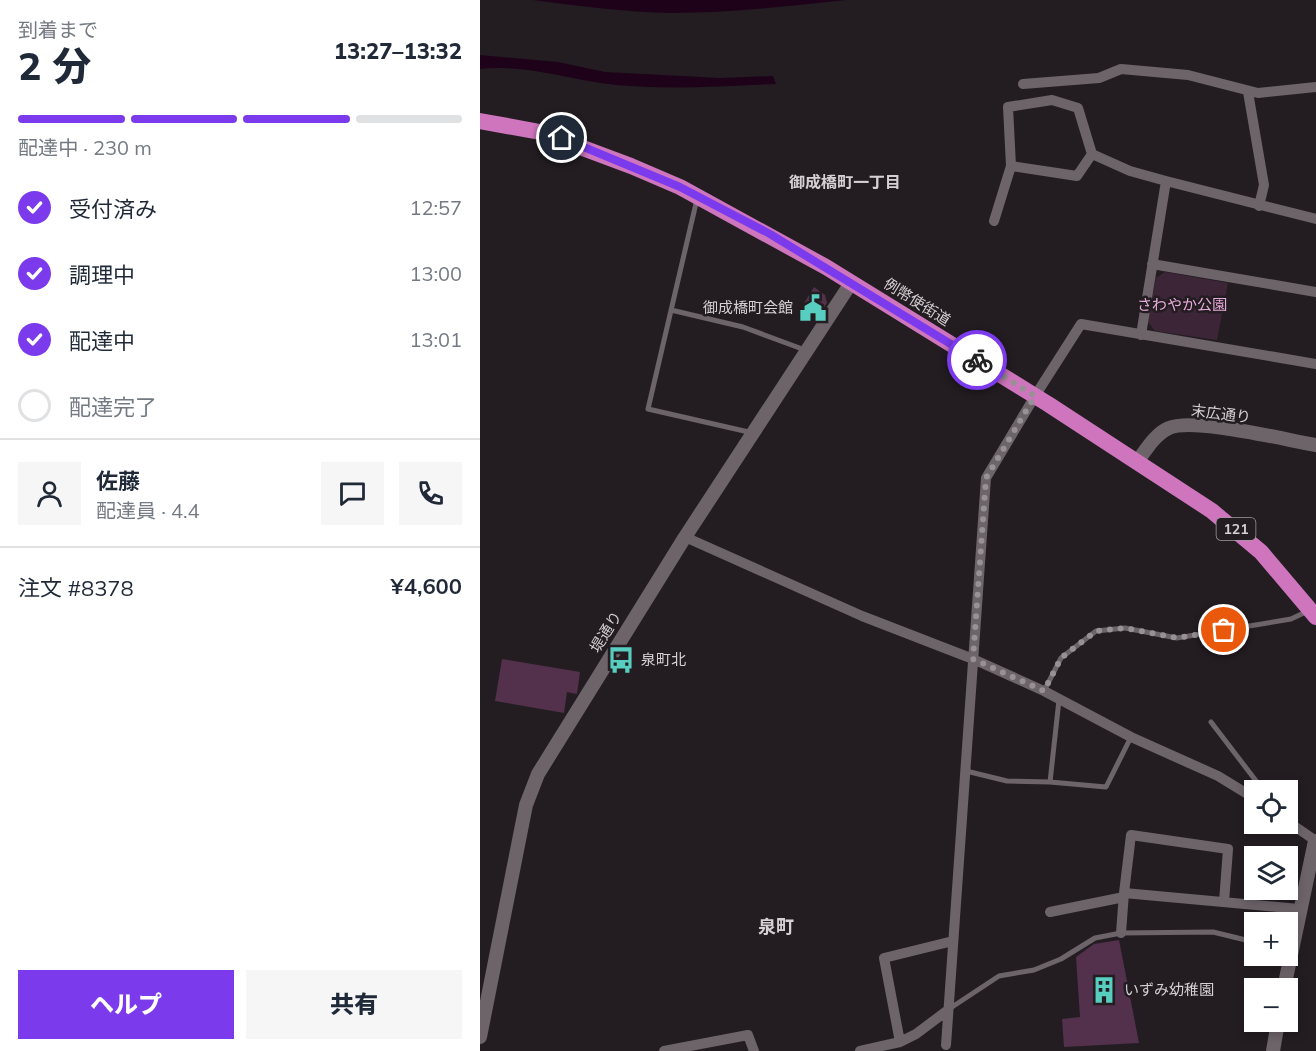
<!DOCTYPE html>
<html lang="ja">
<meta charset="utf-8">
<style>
:root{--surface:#fff;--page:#f6f6f7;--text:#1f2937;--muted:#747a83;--line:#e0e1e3;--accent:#7c3aed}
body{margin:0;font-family:Mulish,"Noto Sans JP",sans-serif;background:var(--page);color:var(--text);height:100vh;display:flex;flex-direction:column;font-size:22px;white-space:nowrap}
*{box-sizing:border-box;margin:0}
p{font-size:20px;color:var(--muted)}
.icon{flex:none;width:33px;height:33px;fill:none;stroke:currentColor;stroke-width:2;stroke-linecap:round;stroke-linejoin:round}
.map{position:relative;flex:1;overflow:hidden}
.drawer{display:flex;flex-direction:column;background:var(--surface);width:480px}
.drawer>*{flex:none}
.buttons{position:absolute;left:764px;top:780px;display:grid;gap:12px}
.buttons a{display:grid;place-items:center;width:54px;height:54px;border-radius:0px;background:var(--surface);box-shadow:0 3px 9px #0003;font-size:30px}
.pin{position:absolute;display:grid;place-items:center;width:51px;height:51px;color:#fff;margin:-26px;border:3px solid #fff;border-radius:50%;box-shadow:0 2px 6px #0007}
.courier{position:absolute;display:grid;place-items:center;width:60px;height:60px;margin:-30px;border:4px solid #7c3aed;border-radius:50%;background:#fff;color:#222;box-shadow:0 2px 8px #0007}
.head em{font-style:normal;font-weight:800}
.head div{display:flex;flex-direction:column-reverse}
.head{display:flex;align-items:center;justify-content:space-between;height:102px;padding:0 18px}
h1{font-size:39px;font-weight:800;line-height:45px}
.bar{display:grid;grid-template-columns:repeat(4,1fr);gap:9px 6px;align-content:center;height:72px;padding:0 18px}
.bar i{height:8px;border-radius:4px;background:var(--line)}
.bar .active{background:var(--accent)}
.bar p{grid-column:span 4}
.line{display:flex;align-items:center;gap:15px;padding:0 18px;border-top:2px solid var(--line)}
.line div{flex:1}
.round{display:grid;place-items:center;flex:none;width:63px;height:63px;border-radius:0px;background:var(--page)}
ol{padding:0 18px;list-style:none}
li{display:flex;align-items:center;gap:18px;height:66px}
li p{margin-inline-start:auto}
li .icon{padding:6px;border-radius:50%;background:var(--accent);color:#fff;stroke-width:4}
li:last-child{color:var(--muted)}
li i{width:33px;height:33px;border:3px solid var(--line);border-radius:50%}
.button{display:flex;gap:12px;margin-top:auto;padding:12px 18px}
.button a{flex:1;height:69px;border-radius:0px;background:var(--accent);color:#fff;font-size:24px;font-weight:800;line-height:69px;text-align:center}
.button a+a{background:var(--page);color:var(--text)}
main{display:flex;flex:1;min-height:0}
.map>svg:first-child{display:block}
.green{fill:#3b2536}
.water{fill:#1d0219}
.building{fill:#53304b}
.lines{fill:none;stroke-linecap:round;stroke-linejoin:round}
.service{stroke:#6d646a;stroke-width:5}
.minor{stroke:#6d646a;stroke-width:10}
.tertiary{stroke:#6d646a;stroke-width:14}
.trunk{stroke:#ce75bd;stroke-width:16}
.done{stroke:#979196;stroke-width:6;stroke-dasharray:0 10.8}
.route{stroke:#7c3aed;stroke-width:8}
.labels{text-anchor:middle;stroke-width:5;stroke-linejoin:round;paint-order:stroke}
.shield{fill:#231d22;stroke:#a09a9f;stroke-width:1.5}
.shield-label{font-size:14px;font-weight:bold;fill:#d5d0d4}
.street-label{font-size:15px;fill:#d5d0d4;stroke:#231d22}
.park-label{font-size:15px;fill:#e9abdb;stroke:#231d22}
.poi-label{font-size:15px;fill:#d5d0d4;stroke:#231d22;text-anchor:start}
.neighbourhood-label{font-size:16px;font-weight:bold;fill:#d5d0d4;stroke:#231d22}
.quarter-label{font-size:18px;font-weight:bold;fill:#d5d0d4;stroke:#231d22}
</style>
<main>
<section class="drawer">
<div class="head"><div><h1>2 分</h1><p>到着まで</p></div><em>13:27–13:32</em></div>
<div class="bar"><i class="active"></i><i class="active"></i><i class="active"></i><i></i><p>配達中 · 230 m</p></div>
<ol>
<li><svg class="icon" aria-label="check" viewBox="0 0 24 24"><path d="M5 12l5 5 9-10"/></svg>受付済み<p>12:57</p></li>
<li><svg class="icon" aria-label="check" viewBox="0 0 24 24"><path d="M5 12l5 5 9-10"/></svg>調理中<p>13:00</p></li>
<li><svg class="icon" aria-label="check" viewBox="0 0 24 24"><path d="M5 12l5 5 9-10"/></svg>配達中<p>13:01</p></li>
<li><i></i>配達完了</li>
</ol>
<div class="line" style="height:108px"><a class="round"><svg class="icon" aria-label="person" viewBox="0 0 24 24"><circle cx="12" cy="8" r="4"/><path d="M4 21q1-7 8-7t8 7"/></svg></a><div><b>佐藤</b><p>配達員 · 4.4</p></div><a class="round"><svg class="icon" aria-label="chat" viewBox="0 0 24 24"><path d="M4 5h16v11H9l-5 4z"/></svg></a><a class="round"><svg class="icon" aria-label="phone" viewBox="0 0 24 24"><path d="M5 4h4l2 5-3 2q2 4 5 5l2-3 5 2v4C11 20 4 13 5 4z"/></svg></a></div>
<div class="line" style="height:78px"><div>注文 #8378</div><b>¥4,600</b></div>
<div class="button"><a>ヘルプ</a><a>共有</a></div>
</section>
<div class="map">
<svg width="836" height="1051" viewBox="0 0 836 1051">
<rect width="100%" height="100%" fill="#231d22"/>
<path class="green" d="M685,272L748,283L737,340L675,331L668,322L676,278Z"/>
<path class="water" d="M53,0H366C308,6 250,13 191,13C145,12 99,6 53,0Z
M0,55L78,62L125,72L240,78L293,76L296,84C243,86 189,90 136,85C90,80 46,64 0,69Z"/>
<path class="building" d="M334,287L345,295L347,303L334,322L318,313Z
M22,659L100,672L97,694L87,692L84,713L15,701Z
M639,940L659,1043L584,1047L582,1019L600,1017L596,957L614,944Z"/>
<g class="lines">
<path class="service" d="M217,199L168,409L273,433
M191,310L263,327L325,350
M564,691L581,658L616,631L645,628L697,638L811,619L828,611
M579,700L570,782L626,787L651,737
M731,722L783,790
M486,771L527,781L570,782
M469,1009L519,976L554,970L581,959L615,938L641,933L733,932L774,942"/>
<path class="minor" d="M543,84L619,78L641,69L708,75L778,93L836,87
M768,92L784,185L779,206
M531,166L597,176L612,154
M514,221L531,166L528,107L572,100L598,108L612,154L650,171L686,181
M672,264L836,292
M661,335L686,181L836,219
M205,537L382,616L493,659L564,691L651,737L738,776L774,798
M807,821L836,841
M744,902L748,849L651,835L644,893L819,909
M570,912L644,897
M641,933L644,893
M420,1042L404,958L473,941
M466,1045L506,478L555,396L601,324L836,364
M184,1051L268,1035L274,1051
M380,1051L420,1042L436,1034L468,1010"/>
<path class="tertiary" d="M657,462C666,450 675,434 689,428C713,417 806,440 836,445
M804,988L835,841
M0,1037L46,805L58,774L205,537L371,283
M793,1051L798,1022"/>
<path class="trunk" d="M0,121L60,132L151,166L200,187L346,267L568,404L732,511L781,552L836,617"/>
</g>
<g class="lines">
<path class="done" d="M497,360L555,396L506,478L493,659L564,691L581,658L616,631L645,628L697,638L744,630"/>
<path class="route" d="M82,138L200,187L290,234L497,360"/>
</g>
<defs>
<symbol id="civic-bare" viewBox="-9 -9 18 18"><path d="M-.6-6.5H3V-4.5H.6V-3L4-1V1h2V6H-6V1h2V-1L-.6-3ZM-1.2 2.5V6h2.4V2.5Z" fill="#58cec0" stroke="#231d22" stroke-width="2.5" paint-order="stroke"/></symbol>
<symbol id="bus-bare" viewBox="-9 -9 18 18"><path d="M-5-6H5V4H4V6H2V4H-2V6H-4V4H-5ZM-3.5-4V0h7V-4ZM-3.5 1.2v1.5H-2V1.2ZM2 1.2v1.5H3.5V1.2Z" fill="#58cec0" stroke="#231d22" stroke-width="2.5" paint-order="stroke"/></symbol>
<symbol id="building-bare" viewBox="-9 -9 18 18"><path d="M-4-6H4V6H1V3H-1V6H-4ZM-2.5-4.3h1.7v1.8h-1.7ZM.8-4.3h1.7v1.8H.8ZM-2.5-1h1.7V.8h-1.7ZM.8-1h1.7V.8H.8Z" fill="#58cec0" stroke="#231d22" stroke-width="2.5" paint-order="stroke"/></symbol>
</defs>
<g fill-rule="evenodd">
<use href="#civic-bare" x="314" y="289" width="38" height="38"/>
<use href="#bus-bare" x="122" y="641" width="38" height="38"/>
<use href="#building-bare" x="605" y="971" width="38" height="38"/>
</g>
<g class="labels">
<rect class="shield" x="736.5" y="518" width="39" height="22" rx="4.5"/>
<g class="shield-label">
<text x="756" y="534">121</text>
</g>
<g class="street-label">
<text transform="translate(437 302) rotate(32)" y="5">例幣使街道</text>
<text transform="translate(741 414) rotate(7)" y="5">末広通り</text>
<text transform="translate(126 632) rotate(-58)" y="5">堤通り</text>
</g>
<g class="park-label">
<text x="702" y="310">さわやか公園</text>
</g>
<g class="poi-label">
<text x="313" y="313" text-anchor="end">御成橋町会館</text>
<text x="161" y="665">泉町北</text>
<text x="644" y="995">いずみ幼稚園</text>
</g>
<g class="neighbourhood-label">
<text x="365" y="188">御成橋町一丁目</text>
</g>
<g class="quarter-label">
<text x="296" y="933">泉町</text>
</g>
</g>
</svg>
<div class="buttons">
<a><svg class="icon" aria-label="locate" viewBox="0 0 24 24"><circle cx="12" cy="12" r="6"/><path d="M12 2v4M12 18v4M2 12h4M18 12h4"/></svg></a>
<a><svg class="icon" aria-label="layers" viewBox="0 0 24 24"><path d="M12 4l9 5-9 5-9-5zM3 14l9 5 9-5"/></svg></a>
<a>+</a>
<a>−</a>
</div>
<div class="pin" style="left:744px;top:630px;background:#ea580c"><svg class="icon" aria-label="bag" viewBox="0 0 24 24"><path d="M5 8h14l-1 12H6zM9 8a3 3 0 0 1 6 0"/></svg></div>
<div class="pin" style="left:82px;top:138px;background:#1f2937"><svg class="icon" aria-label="home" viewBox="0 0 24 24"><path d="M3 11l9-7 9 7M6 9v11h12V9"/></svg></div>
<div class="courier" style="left:497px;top:360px"><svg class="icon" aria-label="bike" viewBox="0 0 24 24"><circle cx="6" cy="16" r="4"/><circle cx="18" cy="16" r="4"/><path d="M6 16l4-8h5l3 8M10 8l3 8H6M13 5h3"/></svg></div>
</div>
</main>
